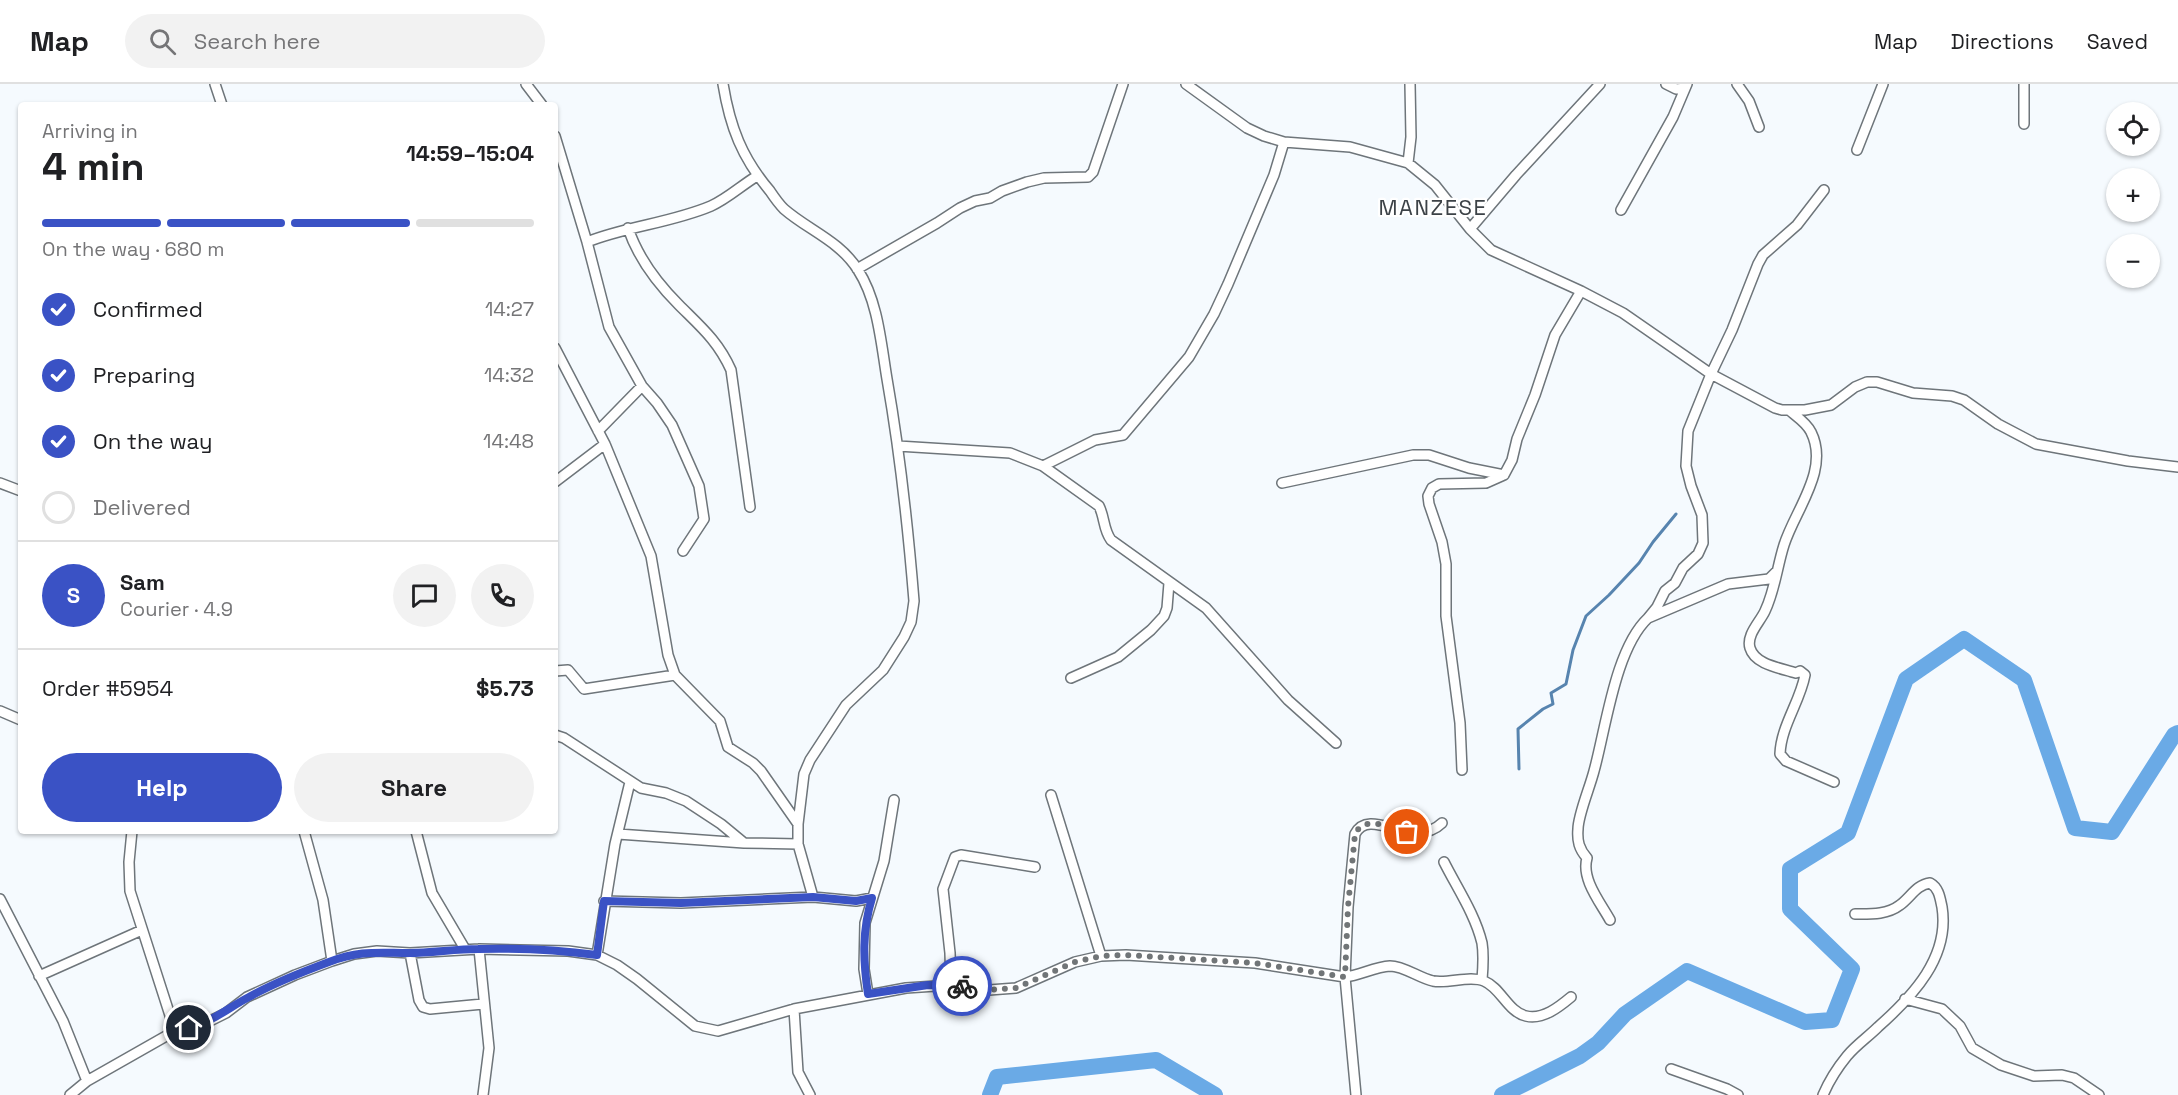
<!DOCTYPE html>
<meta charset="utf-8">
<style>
:root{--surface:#fff;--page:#f2f2f2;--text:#202124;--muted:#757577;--line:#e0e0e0;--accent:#3a52c5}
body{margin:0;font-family:"Space Grotesk",sans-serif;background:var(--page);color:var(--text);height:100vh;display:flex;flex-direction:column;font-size:22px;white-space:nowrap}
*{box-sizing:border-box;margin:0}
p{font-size:20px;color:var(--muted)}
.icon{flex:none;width:33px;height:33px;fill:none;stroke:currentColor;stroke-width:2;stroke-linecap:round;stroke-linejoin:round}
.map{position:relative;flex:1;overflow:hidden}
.sheet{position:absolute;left:18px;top:18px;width:540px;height:732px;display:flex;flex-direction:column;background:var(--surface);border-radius:6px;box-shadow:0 2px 4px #0004}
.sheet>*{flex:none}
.fabs{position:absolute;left:2106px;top:18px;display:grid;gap:12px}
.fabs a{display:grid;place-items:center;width:54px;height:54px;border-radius:50%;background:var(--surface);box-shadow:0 2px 4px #0004;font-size:30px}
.pin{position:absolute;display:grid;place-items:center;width:51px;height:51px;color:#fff;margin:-26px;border:3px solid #fff;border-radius:50%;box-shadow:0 2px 6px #0007}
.courier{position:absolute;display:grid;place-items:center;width:60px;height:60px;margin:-30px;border:4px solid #3a52c5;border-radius:50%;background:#fff;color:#222;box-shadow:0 2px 8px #0007}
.headline em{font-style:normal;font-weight:700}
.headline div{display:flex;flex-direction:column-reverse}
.headline{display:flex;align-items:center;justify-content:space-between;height:102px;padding:0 24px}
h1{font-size:39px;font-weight:700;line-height:45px}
.bar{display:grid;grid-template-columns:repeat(4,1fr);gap:9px 6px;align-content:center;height:72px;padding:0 24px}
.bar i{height:8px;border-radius:4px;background:var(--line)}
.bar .active{background:var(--accent)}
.bar p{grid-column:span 4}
.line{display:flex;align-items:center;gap:15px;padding:0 24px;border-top:2px solid var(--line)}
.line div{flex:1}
.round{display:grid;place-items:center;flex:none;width:63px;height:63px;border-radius:32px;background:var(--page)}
ol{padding:0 24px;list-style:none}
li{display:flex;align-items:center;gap:18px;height:66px}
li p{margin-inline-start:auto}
li .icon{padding:6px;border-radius:50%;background:var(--accent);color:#fff;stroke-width:4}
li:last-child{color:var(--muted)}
li i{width:33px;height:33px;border:3px solid var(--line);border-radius:50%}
.primary-button{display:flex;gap:12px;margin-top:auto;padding:12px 24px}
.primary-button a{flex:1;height:69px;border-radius:36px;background:var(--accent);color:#fff;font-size:24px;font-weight:700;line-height:69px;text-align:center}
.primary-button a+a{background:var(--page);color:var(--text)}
header{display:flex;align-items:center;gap:36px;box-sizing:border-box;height:84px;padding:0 30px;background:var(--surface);border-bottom:2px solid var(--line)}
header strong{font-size:28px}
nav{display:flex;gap:33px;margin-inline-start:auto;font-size:21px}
.search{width:420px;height:54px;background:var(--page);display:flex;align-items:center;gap:15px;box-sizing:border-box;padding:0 21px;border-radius:33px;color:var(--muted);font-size:22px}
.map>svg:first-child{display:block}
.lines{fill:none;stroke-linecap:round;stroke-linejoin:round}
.stream{stroke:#5784af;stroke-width:3}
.river{stroke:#6aaae6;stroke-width:16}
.minor-casing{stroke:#6e757a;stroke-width:12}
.minor{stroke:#fff;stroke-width:9}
.done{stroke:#717577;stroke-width:6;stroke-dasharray:0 10.8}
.route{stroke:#3a52c5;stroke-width:8}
.labels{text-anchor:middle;stroke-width:4.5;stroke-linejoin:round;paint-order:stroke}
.quarter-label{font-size:22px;letter-spacing:1.5px;fill:#3c4247;stroke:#fff}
</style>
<header>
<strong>Map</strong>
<div class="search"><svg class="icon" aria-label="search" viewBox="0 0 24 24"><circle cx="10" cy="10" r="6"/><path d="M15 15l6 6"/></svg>Search here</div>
<nav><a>Map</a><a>Directions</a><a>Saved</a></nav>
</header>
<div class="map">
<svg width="2178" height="1011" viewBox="0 0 2178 1011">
<rect width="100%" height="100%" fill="#f5fafe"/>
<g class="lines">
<path class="stream" d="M1519,685L1518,645L1543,625L1553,620L1551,609L1566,600L1573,566L1586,532L1609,511L1639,479L1653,458L1676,430"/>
<path class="river" d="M990,1011L997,993L1156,976L1215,1011
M1502,1011L1580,972L1598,959L1625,930L1687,887L1805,938L1832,936L1852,885L1790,825V785L1848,749L1906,595L1964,555L2024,596L2075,744L2112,748L2174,651L2178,649"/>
<defs>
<path id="minor" d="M215,0L222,21
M526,0L542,21
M723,0C730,43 742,74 770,107C774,113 779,120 784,125C808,146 840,157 858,186C878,217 881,259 887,295C900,369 908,443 914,517L911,538L904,553L883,586L846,621L810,676L804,690L798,740V760L813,813
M1186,0L1247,44L1264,52L1284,58L1350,63L1408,79L1435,101L1470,145L1491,166L1581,207L1623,229L1711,290L1775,324L1782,326H1805L1831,321L1855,303L1867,298H1877L1913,309L1952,312L1964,316L1998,340L2036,360L2128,377L2178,383
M1666,0L1676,5L1685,4
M1737,0L1749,17L1759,43
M2024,0V40
M555,52L587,158
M1857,66L1883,0
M1408,79L1411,53L1410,0
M1621,126L1673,33L1687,0
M628,144C638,174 657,199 679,221C701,243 718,257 731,286L750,423
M1470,145L1516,91L1600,0
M857,185L937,139L960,124L975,117L990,114L1002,107L1027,98L1044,94L1088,93L1093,88L1123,0
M555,264L605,360L651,472L668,571L675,591L720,637L728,663L753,679L761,687L798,740
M1789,326C1796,332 1807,339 1811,348C1830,386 1795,426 1784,461C1777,483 1775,506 1765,527C1760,538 1746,551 1750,564C1755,581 1781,584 1796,589L1800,587L1805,591C1800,618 1781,642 1780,670L1786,677L1834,698
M598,347L642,302
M898,362L1010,369L1043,382L1099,422C1105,434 1103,445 1111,456L1206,524L1288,616L1336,659
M1043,382L1095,356L1123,351L1189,273L1214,230L1228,200L1274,91L1284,58
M555,398L605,360
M0,399L21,407
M1282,399L1413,371H1429L1469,384L1504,391
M683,467L704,435L699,402L672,341L657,319L642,302L609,243L587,158C627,142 671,139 711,122C727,115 742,101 757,92
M1648,534L1657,523L1665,507L1675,499L1683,484L1698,470L1703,459L1702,431L1691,402L1686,382L1688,347L1711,290L1732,246L1758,180L1763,171L1797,141L1824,106
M555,587L568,586L584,605L675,591
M1071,594L1118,573L1151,546L1164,532L1167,524L1169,499
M0,627L21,636
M555,651L564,654L641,704L666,709L686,717L721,740L744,759
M1462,686L1460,639L1446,532V480L1442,458L1429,420L1428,412L1432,404L1439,400L1486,399L1504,391L1512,376L1517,355L1535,311L1555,251L1581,207
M1051,711L1101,872
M132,747L129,778L130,807L175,947
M304,747L323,816L332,877
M416,747L432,809L465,865
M618,750L744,759L798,760
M1444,778C1457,804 1475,830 1482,859C1484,871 1483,884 1482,896
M0,815L63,937L87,997
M604,817L681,819L813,813L856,817L872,814
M1610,836C1600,818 1581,795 1587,774C1579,765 1577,757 1578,745C1578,731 1590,703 1594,687C1606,644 1615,565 1648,534L1728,500L1769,495L1777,487
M479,865L489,964L483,1011
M410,869L419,916L423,923L430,925L483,920
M597,871L615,760L630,698
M39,892L142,846
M951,901L950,869L943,805L955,773L961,771L1035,783
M868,910L864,885L865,839L884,777L894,716
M1905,915L1942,925L1960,942L1972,964L2001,981L2034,992L2062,991L2074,994L2099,1011
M794,925L798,988L810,1011
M1671,985L1727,1005L1738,1011
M70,1011L87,997L175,947L202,941L226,929L247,913L295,891L332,877L354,870L377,867L410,869L479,865L568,867L597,871L617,881L637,895L695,942L718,947L794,925L906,904L951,901L989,906L1016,904L1075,878L1101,872L1126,871L1255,879L1345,893C1360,891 1375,883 1390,882C1404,882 1419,894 1433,897C1449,900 1469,891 1484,897C1501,904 1508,928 1526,932C1543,936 1559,923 1571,913
M1356,1011L1345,893L1348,823L1355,750C1370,721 1413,767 1442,739
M1823,1011C1829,997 1838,983 1847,972C1856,961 1868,953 1878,943C1913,912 1950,873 1942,823C1940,814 1939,804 1930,799C1916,801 1911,813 1900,821C1887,831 1870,830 1855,830"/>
</defs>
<use href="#minor" class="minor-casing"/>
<use href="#minor" class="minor"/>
</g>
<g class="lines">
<path class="done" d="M962,902L989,906L1016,904L1075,878L1101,872L1126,871L1255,879L1345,893L1348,823L1355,750C1365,730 1390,744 1407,748"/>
<path class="route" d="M189,944C212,938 228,924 249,913C274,899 302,888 329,878C360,866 378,869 409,869C432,869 455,865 478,865C517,864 558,866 597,871L604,817L681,819L813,813L856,817L872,814C862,846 863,877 868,910L928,901L962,902"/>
</g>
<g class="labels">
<g class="quarter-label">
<text x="1433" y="131">MANZESE</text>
</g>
</g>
</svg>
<div class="fabs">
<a><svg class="icon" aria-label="locate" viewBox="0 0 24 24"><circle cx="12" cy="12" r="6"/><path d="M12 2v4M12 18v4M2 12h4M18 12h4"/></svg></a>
<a>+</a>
<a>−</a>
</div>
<div class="pin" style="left:1407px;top:748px;background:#ea580c"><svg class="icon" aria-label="bag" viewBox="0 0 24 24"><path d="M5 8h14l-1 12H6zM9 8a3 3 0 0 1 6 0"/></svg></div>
<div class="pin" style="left:189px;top:944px;background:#1f2937"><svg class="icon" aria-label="home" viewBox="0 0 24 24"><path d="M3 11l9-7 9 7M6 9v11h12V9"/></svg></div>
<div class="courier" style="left:962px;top:902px"><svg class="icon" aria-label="bike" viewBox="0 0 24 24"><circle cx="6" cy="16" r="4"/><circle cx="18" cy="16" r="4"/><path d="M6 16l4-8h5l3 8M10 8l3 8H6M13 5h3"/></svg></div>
<section class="sheet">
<div class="headline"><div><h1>4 min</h1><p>Arriving in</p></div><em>14:59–15:04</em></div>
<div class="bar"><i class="active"></i><i class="active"></i><i class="active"></i><i></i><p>On the way · 680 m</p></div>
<ol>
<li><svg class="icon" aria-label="check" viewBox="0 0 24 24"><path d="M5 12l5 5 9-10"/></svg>Confirmed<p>14:27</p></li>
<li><svg class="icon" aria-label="check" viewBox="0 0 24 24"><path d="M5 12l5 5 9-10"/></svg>Preparing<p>14:32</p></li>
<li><svg class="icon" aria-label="check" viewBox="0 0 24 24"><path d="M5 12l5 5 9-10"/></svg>On the way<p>14:48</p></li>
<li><i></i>Delivered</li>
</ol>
<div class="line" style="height:108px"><b class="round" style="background:var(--accent);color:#fff">S</b><div><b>Sam</b><p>Courier · 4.9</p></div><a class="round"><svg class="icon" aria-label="chat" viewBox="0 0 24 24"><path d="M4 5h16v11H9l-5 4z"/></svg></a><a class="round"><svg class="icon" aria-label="phone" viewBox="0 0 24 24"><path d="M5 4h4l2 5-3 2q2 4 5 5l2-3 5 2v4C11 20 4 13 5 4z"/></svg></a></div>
<div class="line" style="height:78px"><div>Order #5954</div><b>$5.73</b></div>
<div class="primary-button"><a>Help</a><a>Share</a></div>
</section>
</div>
